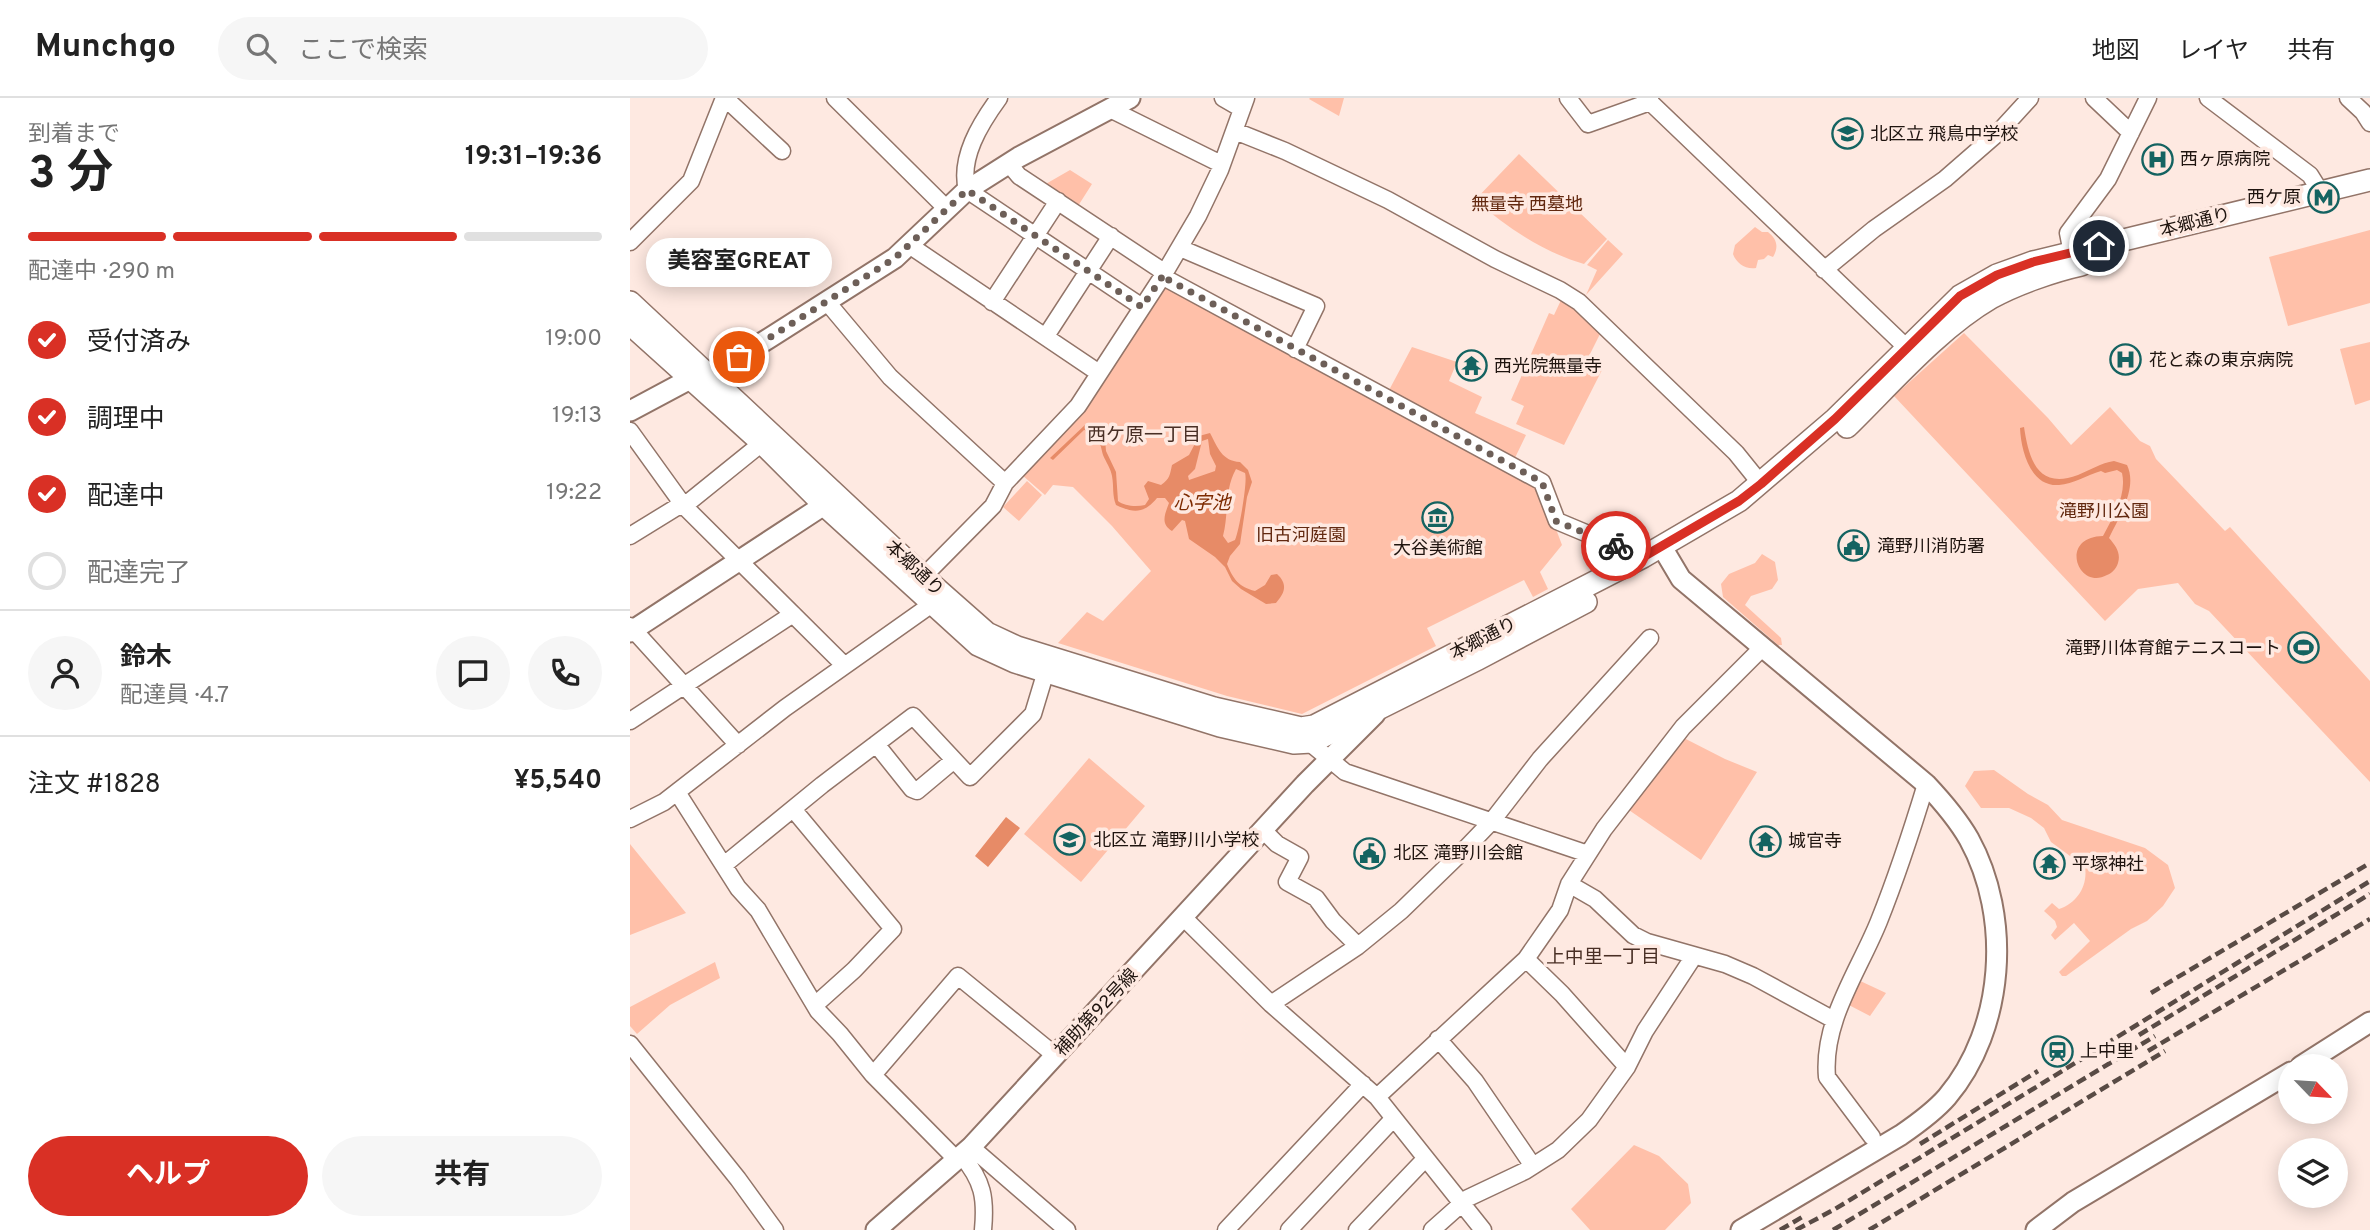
<!DOCTYPE html>
<html lang="ja">
<meta charset="utf-8">
<style>
:root{--surface:#fff;--page:#f6f6f6;--text:#222;--muted:#767676;--line:#e0e0e0;--accent:#d93025}
body{margin:0;font-family:Overpass,"Noto Sans JP",sans-serif;background:var(--page);color:var(--text);height:100vh;display:flex;flex-direction:column;font-size:26px;white-space:nowrap}
*{box-sizing:border-box;margin:0}
p{font-size:23px;color:var(--muted)}
.icon{flex:none;width:38px;height:38px;fill:none;stroke:currentColor;stroke-width:2;stroke-linecap:round;stroke-linejoin:round}
.map{position:relative;flex:1;overflow:hidden}
.sheet{display:flex;flex-direction:column;background:var(--surface);width:630px}
.sheet>*{flex:none}
.needle{width:46px;rotate:115deg}
.fabs{position:absolute;left:1648px;top:956px;display:grid;gap:14px}
.fabs a{display:grid;place-items:center;width:70px;height:70px;border-radius:50%;background:var(--surface);box-shadow:0 4px 18px #0003;font-size:35px}
.pin{position:absolute;display:grid;place-items:center;width:60px;height:60px;color:#fff;margin:-30px;border:4px solid #fff;border-radius:50%;box-shadow:0 2px 7px #0007}
.courier{position:absolute;display:grid;place-items:center;width:70px;height:70px;margin:-35px;border:5px solid #d93025;border-radius:50%;background:#fff;color:#222;box-shadow:0 2px 9px #0007}
.bubble{position:absolute;height:49px;border-radius:24px;background:var(--surface);box-shadow:0 4px 18px #0003;font-size:23px;font-weight:700;line-height:49px;text-align:center}
.headline em{font-style:normal;font-weight:700}
.headline div{display:flex;flex-direction:column-reverse}
.headline{display:flex;align-items:center;justify-content:space-between;height:119px;padding:0 28px}
h1{font-size:46px;font-weight:700;line-height:52px}
.bar{display:grid;grid-template-columns:repeat(4,1fr);gap:10px 7px;align-content:center;height:84px;padding:0 28px}
.bar i{height:9px;border-radius:5px;background:var(--line)}
.bar .on{background:var(--accent)}
.bar p{grid-column:span 4}
.line{display:flex;align-items:center;gap:18px;padding:0 28px;border-top:2px solid var(--line)}
.line div{flex:1}
.round{display:grid;place-items:center;flex:none;width:74px;height:74px;border-radius:37px;background:var(--page)}
ol{padding:0 28px;list-style:none}
li{display:flex;align-items:center;gap:21px;height:77px}
li p{margin-inline-start:auto}
li .icon{padding:7px;border-radius:50%;background:var(--accent);color:#fff;stroke-width:4}
li:last-child{color:var(--muted)}
li i{width:38px;height:38px;border:4px solid var(--line);border-radius:50%}
.action{display:flex;gap:14px;margin-top:auto;padding:14px 28px}
.action a{flex:1;height:80px;border-radius:42px;background:var(--accent);color:#fff;font-size:28px;font-weight:700;line-height:80px;text-align:center}
.action a+a{background:var(--page);color:var(--text)}
header{display:flex;align-items:center;gap:42px;box-sizing:border-box;height:98px;padding:0 35px;background:var(--surface);border-bottom:2px solid var(--line)}
header strong{font-size:33px}
nav{display:flex;gap:38px;margin-inline-start:auto;font-size:24px}
.search{width:490px;height:63px;background:var(--page);display:flex;align-items:center;gap:18px;box-sizing:border-box;padding:0 24px;border-radius:38px;color:var(--muted);font-size:26px}
main{display:flex;flex:1;min-height:0}
.map>svg:first-child{display:block}
.green{fill:#ffc0a9}
.water{fill:#e78b67;fill-rule:evenodd}
.lines{fill:none;stroke-linecap:round;stroke-linejoin:round}
.minor-casing{stroke:#927468;stroke-width:19}
.tertiary-casing{stroke:#927468;stroke-width:23}
.secondary-casing{stroke:#927468;stroke-width:24}
.minor{stroke:#fff;stroke-width:16}
.tertiary{stroke:#fff;stroke-width:19}
.secondary{stroke:#fff;stroke-width:21}
.rail{stroke:#594b45;stroke-width:4.5;stroke-dasharray:10 5;stroke-linecap:butt}
.done{stroke:#6d5f58;stroke-width:7;stroke-dasharray:0 12.6}
.route{stroke:#d93025;stroke-width:9}
.labels{text-anchor:middle;stroke-width:7;stroke-linejoin:round;paint-order:stroke}
.poi-label{font-size:18px;fill:#1f140f;stroke:#fee9e1;text-anchor:start}
.park-label{font-size:18px;fill:#62280f;stroke:#fee9e1}
.street-label{font-size:18px;fill:#1f140f;stroke:#fee9e1}
.neighbourhood-label{font-size:19px;fill:#492f25;stroke:#fee9e1}
.water-label{font-size:19px;font-style:italic;fill:#7c2a00;stroke:#fee9e1}
</style>
<header>
<strong>Munchgo</strong>
<div class="search"><svg class="icon" aria-label="search" viewBox="0 0 24 24"><circle cx="10" cy="10" r="6"/><path d="M15 15l6 6"/></svg>ここで検索</div>
<nav><a>地図</a><a>レイヤ</a><a>共有</a></nav>
</header>
<main>
<section class="sheet">
<div class="headline"><div><h1>3 分</h1><p>到着まで</p></div><em>19:31–19:36</em></div>
<div class="bar"><i class="on"></i><i class="on"></i><i class="on"></i><i></i><p>配達中 · 290 m</p></div>
<ol>
<li><svg class="icon" aria-label="check" viewBox="0 0 24 24"><path d="M5 12l5 5 9-10"/></svg>受付済み<p>19:00</p></li>
<li><svg class="icon" aria-label="check" viewBox="0 0 24 24"><path d="M5 12l5 5 9-10"/></svg>調理中<p>19:13</p></li>
<li><svg class="icon" aria-label="check" viewBox="0 0 24 24"><path d="M5 12l5 5 9-10"/></svg>配達中<p>19:22</p></li>
<li><i></i>配達完了</li>
</ol>
<div class="line" style="height:126px"><a class="round"><svg class="icon" aria-label="person" viewBox="0 0 24 24"><circle cx="12" cy="8" r="4"/><path d="M4 21q1-7 8-7t8 7"/></svg></a><div><b>鈴木</b><p>配達員 · 4.7</p></div><a class="round"><svg class="icon" aria-label="chat" viewBox="0 0 24 24"><path d="M4 5h16v11H9l-5 4z"/></svg></a><a class="round"><svg class="icon" aria-label="phone" viewBox="0 0 24 24"><path d="M5 4h4l2 5-3 2q2 4 5 5l2-3 5 2v4C11 20 4 13 5 4z"/></svg></a></div>
<div class="line" style="height:91px"><div>注文 #1828</div><b>¥5,540</b></div>
<div class="action"><a>ヘルプ</a><a>共有</a></div>
</section>
<div class="map">
<svg width="1740" height="1132" viewBox="0 0 1740 1132">
<rect width="100%" height="100%" fill="#fee9e1"/>
<path class="green" d="M680,0H714L709,18L679,1Z
M889,56L977,141L954,166C913,154 878,130 845,102Z
M440,72L462,86L448,108L414,87Z
M1125,129L1132,134H1138C1147,141 1149,149 1143,159L1138,157L1134,161L1128,162L1126,170C1116,172 1106,165 1103,156L1105,147Z
M1740,132V205L1658,228L1639,159Z
M978,142L993,156L956,197L967,172L957,167Z
M535,183L909,386L932,447L910,474L918,491L903,499L894,482L797,530L806,548L672,616L597,598L428,545L457,514L473,523L521,473L482,428L443,389L423,387L415,397L392,377Z
M932,200L971,234L956,264L972,272L934,347L886,326L894,308L881,302L919,215L924,217Z
M1334,235L1418,320L1441,347L1480,309L1510,343L1520,348L1526,361L1595,433L1600,429L1740,583V684L1579,513L1565,506L1548,485L1508,491L1475,523L1264,298Z
M1740,244V302L1725,307L1710,251Z
M782,249L827,264L819,283L852,299L845,315L896,337L883,364L757,296Z
M397,383L412,397L389,423L373,409Z
M1132,456L1145,464L1148,482L1142,491L1121,498L1115,507L1151,540L1152,547H1148L1093,499L1091,486L1099,476L1125,465Z
M1050,638L1095,661L1127,674L1071,762L996,710Z
M459,660L515,708L451,784L394,736Z
M1364,672L1398,696L1418,707L1432,722L1515,750L1538,767L1545,790L1533,808L1517,823L1501,831L1436,878H1432L1429,874L1460,843L1444,825L1425,842L1421,837L1427,829L1425,823L1414,813L1422,805L1429,811C1447,805 1458,788 1455,769L1421,744L1414,730L1401,720L1379,710H1351L1335,688L1344,673Z
M0,746L56,815L0,837Z
M85,864L90,880L40,907L7,936L0,928V909Z
M1226,881L1256,895L1240,918L1215,905Z
M1004,1047L1029,1058L1058,1086L1061,1105L1035,1132H960L941,1111Z"/>
<path class="water" d="M456,326L465,330L475,341L476,353L486,374L488,403C494,408 506,409 515,407L519,401L514,388L518,383L531,387C540,381 540,376 542,367L559,357L569,338L580,335C588,350 592,363 610,364L618,372L622,384L617,399L610,446L600,458L597,466C603,481 609,489 625,493L635,487L641,477L647,476C658,486 655,495 646,505L636,506L611,491L602,483L595,469L585,459L559,441L555,423L552,422L542,433C530,426 535,416 539,405L535,400H527C514,416 503,415 486,407C482,397 484,389 482,378C481,371 476,364 473,357C470,345 469,334 454,332L423,362L420,360ZM578,341L580,356L586,368L585,373L559,382L558,378L565,371L572,343ZM606,371L615,375C618,383 609,433 605,442L598,445L593,438C599,416 594,392 606,371Z
M1394,329C1399,362 1408,392 1448,377C1460,372 1471,365 1484,363L1497,367C1508,390 1489,419 1479,440C1486,448 1491,455 1488,465C1486,471 1482,475 1477,477C1448,493 1428,439 1473,438C1483,419 1497,397 1492,375L1487,372L1475,375L1471,373C1457,377 1443,386 1429,387C1400,389 1391,352 1390,330Z
M376,719L390,730L358,769L345,758Z"/>
<g class="lines">
<defs>
<path id="minor" d="M95,0L152,53
M205,0L317,111
M369,0C350,26 329,60 337,92L512,209
M593,0L612,11
M938,0L958,26L1020,4
M1020,0V4L1276,249
M1464,0L1501,35
M1578,0L1680,77L1690,93
M1718,0L1733,14L1740,25
M480,11L591,66
M605,33L655,53L758,102L865,161L930,192L949,204L1106,355L1131,386
M379,66L389,78L528,170L537,181L912,384L927,423L1013,459
M0,144L61,83L94,0
M279,147L469,275
M550,150L686,208L665,251
M1442,155L1438,135L1478,81L1518,0
M1194,172L1244,131L1315,81L1369,34L1400,0
M197,204L260,279L375,385
M362,204L428,103
M416,238L481,138
M0,333L54,408L214,567
M0,438L47,409L54,408L132,345
M287,485L363,408L375,385L448,308L534,176L568,118L590,72L616,0
M0,528L108,647
M0,623L163,516
M674,640L715,674L958,756
M246,646L282,691L287,693L324,662
M47,694L108,790L128,812L188,913L210,936L243,977L327,1062
M163,711L263,831L224,872L185,907
M0,721L34,704L155,610L302,506L306,496
M633,732L647,746L670,759L657,784L686,800L703,823L728,848
M94,767L192,687L283,618L340,679L403,616L416,573
M939,786L965,801L1003,837L1017,844L1095,866L1123,878L1204,922
M553,819L641,906L747,999L853,1132
M896,861L932,896L997,969
M641,906L728,848L771,813L837,749L862,723L910,661L1020,540
M808,941L845,983L903,1068
M0,946L108,1081L145,1132
M243,977L328,878L426,958
M747,999L896,861L930,812L939,786L974,731L1053,629L1133,549
M1242,1039L1197,979C1192,923 1229,873 1249,823C1267,778 1282,732 1296,686
M341,1049L437,1132
M332,1058C353,1083 356,1100 353,1132
M596,1132L733,986
M659,1132L764,1020
M727,1132L795,1061
M802,1132L838,1100L895,1073L928,1052L959,1022L997,969L1015,933L1064,858"/>
<path id="tertiary" d="M0,313L60,281L93,269L141,239L265,160L337,92L389,59L500,0
M1032,449L1051,481L1296,686C1312,703 1327,720 1339,741C1382,819 1375,930 1317,999C1304,1014 1287,1026 1271,1037L1111,1132
M0,534L194,407
M1671,968L1740,924
M246,1132L341,1049L675,686L745,616
M1406,1132L1443,1104L1661,974"/>
<path id="secondary" d="M0,204L306,490L357,535L387,549L584,610L671,630L684,628L1013,459L1109,403L1205,321L1330,198L1367,177L1403,164L1740,82
M0,226L132,345L194,407L348,547L385,564L590,628L664,645L682,644L848,561L956,504
M1217,329C1261,286 1308,231 1361,200C1386,186 1424,173 1451,167"/>
</defs>
<use href="#minor" class="minor-casing"/>
<use href="#tertiary" class="tertiary-casing"/>
<use href="#secondary" class="secondary-casing"/>
<use href="#minor" class="minor"/>
<use href="#tertiary" class="tertiary"/>
<use href="#secondary" class="secondary"/>
<path class="rail" d="M1521,895L1740,765
M1509,937L1740,796
M1518,953L1740,821
M1290,1046L1408,973
M1150,1132L1174,1118
M1166,1132L1205,1111L1403,991L1740,783
M1203,1132L1525,938
M1239,1132L1535,953"/>
</g>
<g class="lines">
<path class="done" d="M109,259L265,160L337,92L512,209L534,176L537,181L912,384L926,423L986,448"/>
<path class="route" d="M986,448L1013,459L1109,403L1131,386L1205,321L1330,198L1367,177L1403,164L1469,148"/>
</g>
<defs>
<symbol id="school-ring" viewBox="-11 -11 22 22"><circle r="9.5" fill="#fee9e1" stroke="#146361" stroke-width="1.5"/><path d="M0-5L7-2L0 1L-7-2ZM-4 1L0 2.5L4 1V4Q0 6-4 4Z" fill="#146361"/></symbol>
<symbol id="hospital-ring" viewBox="-11 -11 22 22"><circle r="9.5" fill="#fee9e1" stroke="#146361" stroke-width="1.5"/><path d="M-5-5h3v3.5h4V-5h3V5h-3V1.5h-4V5h-3Z" fill="#146361"/></symbol>
<symbol id="metro-ring" viewBox="-11 -11 22 22"><circle r="9.5" fill="#fee9e1" stroke="#146361" stroke-width="1.5"/><path d="M-5.5 5V-5H-3L0 0L3-5H5.5V5H3V-.5L0 4L-3-.5V5Z" fill="#146361"/></symbol>
<symbol id="temple-ring" viewBox="-11 -11 22 22"><circle r="9.5" fill="#fee9e1" stroke="#146361" stroke-width="1.5"/><path d="M0-6L5-2H3V0L6.5 2.5H4V6H1.5V3h-3V6H-4V2.5H-6.5L-3 0V-2H-5Z" fill="#146361"/></symbol>
<symbol id="museum-ring" viewBox="-11 -11 22 22"><circle r="9.5" fill="#fee9e1" stroke="#146361" stroke-width="1.5"/><path d="M0-6L6-3V-2H-6V-3ZM-5-1h2V3h-2ZM-1-1h2V3h-2ZM3-1h2V3H3ZM-6 4H6V6H-6Z" fill="#146361"/></symbol>
<symbol id="civic-ring" viewBox="-11 -11 22 22"><circle r="9.5" fill="#fee9e1" stroke="#146361" stroke-width="1.5"/><path d="M-.6-6.5H3V-4.5H.6V-3L4-1V1h2V6H-6V1h2V-1L-.6-3ZM-1.2 2.5V6h2.4V2.5Z" fill="#146361"/></symbol>
<symbol id="stadium-ring" viewBox="-11 -11 22 22"><circle r="9.5" fill="#fee9e1" stroke="#146361" stroke-width="1.5"/><path d="M0-5a6.5 5 0 1 0 0 10a6.5 5 0 1 0 0-10ZM-3.5-1.8h7v3.6h-7Z" fill="#146361"/></symbol>
<symbol id="station-ring" viewBox="-11 -11 22 22"><circle r="9.5" fill="#fee9e1" stroke="#146361" stroke-width="1.5"/><path d="M-3-6H3Q5-6 5-4V2Q5 4 3 4L4.5 6H3L1.5 4h-3L-3 6H-4.5L-3 4Q-5 4-5 2V-4Q-5-6-3-6ZM-3.5-4v3h7v-3ZM-3.5 1v1.5H-2V1ZM2 1v1.5H3.5V1Z" fill="#146361"/></symbol>
</defs>
<g fill-rule="evenodd">
<use href="#school-ring" x="1200" y="18" width="35" height="35"/>
<use href="#hospital-ring" x="1510" y="44" width="35" height="35"/>
<use href="#metro-ring" x="1676" y="82" width="35" height="35"/>
<use href="#hospital-ring" x="1478" y="244" width="35" height="35"/>
<use href="#temple-ring" x="824" y="250" width="35" height="35"/>
<use href="#museum-ring" x="790" y="402" width="35" height="35"/>
<use href="#civic-ring" x="1206" y="430" width="35" height="35"/>
<use href="#stadium-ring" x="1656" y="532" width="35" height="35"/>
<use href="#school-ring" x="422" y="724" width="35" height="35"/>
<use href="#temple-ring" x="1118" y="726" width="35" height="35"/>
<use href="#civic-ring" x="722" y="738" width="35" height="35"/>
<use href="#temple-ring" x="1402" y="748" width="35" height="35"/>
<use href="#station-ring" x="1410" y="936" width="35" height="35"/>
</g>
<g class="labels">
<g class="poi-label">
<text x="1240" y="42">北区立 飛鳥中学校</text>
<text x="1550" y="67">西ヶ原病院</text>
<text x="1671" y="105" text-anchor="end">西ケ原</text>
<text x="1519" y="268">花と森の東京病院</text>
<text x="864" y="274">西光院無量寺</text>
<text x="1247" y="454">滝野川消防署</text>
<text x="808" y="456" text-anchor="middle">大谷美術館</text>
<text x="1651" y="556" text-anchor="end">滝野川体育館テニスコート</text>
<text x="463" y="748">北区立 滝野川小学校</text>
<text x="1158" y="749">城官寺</text>
<text x="763" y="761">北区 滝野川会館</text>
<text x="1442" y="772">平塚神社</text>
<text x="1450" y="959">上中里</text>
</g>
<g class="park-label">
<text x="897" y="112">無量寺 西墓地</text>
<text x="1474" y="419">滝野川公園</text>
<text x="671" y="443">旧古河庭園</text>
</g>
<g class="street-label">
<text transform="translate(1565 124) rotate(-14)" y="6">本郷通り</text>
<text transform="translate(285 470) rotate(43)" y="6">本郷通り</text>
<text transform="translate(853 540) rotate(-27)" y="6">本郷通り</text>
<text transform="translate(466 914) rotate(-47)" y="6">補助第92号線</text>
</g>
<g class="neighbourhood-label">
<text x="514" y="343">西ケ原一丁目</text>
<text x="973" y="865">上中里一丁目</text>
</g>
<g class="water-label">
<text x="572" y="411">心字池</text>
</g>
</g>
</svg>
<div class="fabs">
<a><svg class="needle" viewBox="-14 -14 28 28"><path d="M0-13l5 13h-10z" fill="#e53935"/><path d="M0 13l5-13h-10z" fill="#767676"/></svg></a>
<a><svg class="icon" aria-label="layers" viewBox="0 0 24 24"><path d="M12 4l9 5-9 5-9-5zM3 14l9 5 9-5"/></svg></a>
</div>
<div class="pin" style="left:109px;top:259px;background:#ea580c"><svg class="icon" aria-label="bag" viewBox="0 0 24 24"><path d="M5 8h14l-1 12H6zM9 8a3 3 0 0 1 6 0"/></svg></div>
<div class="pin" style="left:1469px;top:148px;background:#1f2937"><svg class="icon" aria-label="home" viewBox="0 0 24 24"><path d="M3 11l9-7 9 7M6 9v11h12V9"/></svg></div>
<div class="courier" style="left:986px;top:448px"><svg class="icon" aria-label="bike" viewBox="0 0 24 24"><circle cx="6" cy="16" r="4"/><circle cx="18" cy="16" r="4"/><path d="M6 16l4-8h5l3 8M10 8l3 8H6M13 5h3"/></svg></div>
<div class="bubble" style="left:16px;top:140px;width:186px">美容室GREAT</div>
</div>
</main>
